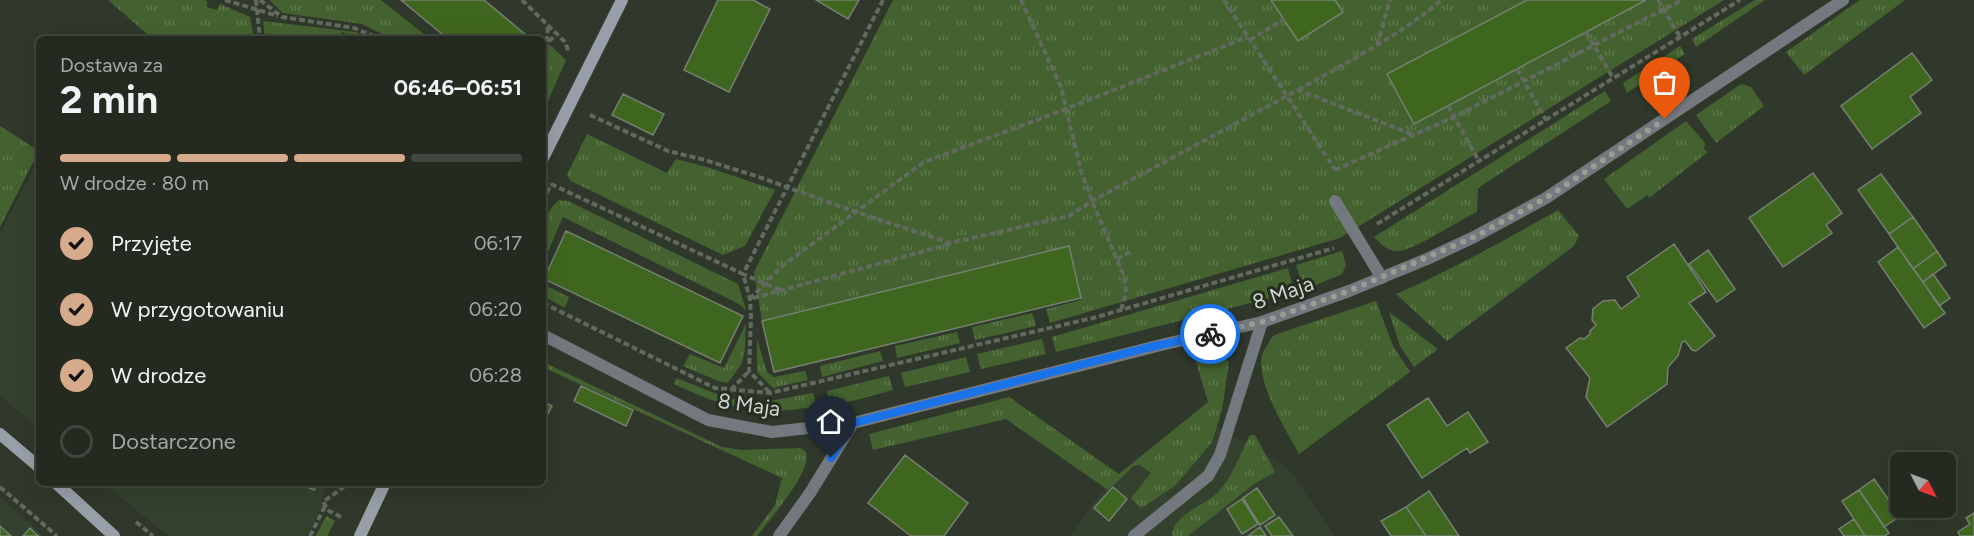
<!DOCTYPE html>
<html lang="pl">
<meta charset="utf-8">
<style>
:root{--surface:#242a20;--page:#30362d;--text:#f1f3f6;--muted:#a3a7a5;--line:#41463e;--accent:#d6ab8b}
body{margin:0;font-family:Figtree,sans-serif;background:var(--page);color:var(--text);height:100vh;display:flex;flex-direction:column;font-size:22px;white-space:nowrap}
*{box-sizing:border-box;margin:0}
p{font-size:20px;color:var(--muted)}
.icon{flex:none;width:33px;height:33px;fill:none;stroke:currentColor;stroke-width:2;stroke-linecap:round;stroke-linejoin:round}
.map{position:relative;flex:1;overflow:hidden}
.details{position:absolute;left:36px;top:36px;width:510px;height:450px;display:flex;flex-direction:column;background:var(--surface);border-radius:9px;box-shadow:0 6px 24px #0002,0 0 0 2px var(--line)}
.details>*{flex:none}
.needle{width:39px;rotate:132deg}
.fabs{position:absolute;left:1890px;top:452px;display:grid;gap:12px}
.fabs a{display:grid;place-items:center;width:66px;height:66px;border-radius:9px;background:var(--surface);box-shadow:0 6px 24px #0002,0 0 0 2px var(--line);font-size:30px}
.pin{position:absolute;display:grid;place-items:center;width:51px;height:51px;color:#fff;margin:-62px -26px;border-radius:50% 50% 50% 0;rotate:-45deg;box-shadow:0 0 6px #0007}
.pin .icon{rotate:45deg}
.courier{position:absolute;display:grid;place-items:center;width:60px;height:60px;margin:-30px;border:4px solid #1a73e8;border-radius:50%;background:#fff;color:#222;box-shadow:0 2px 8px #0007}
.summary em{font-style:normal;font-weight:700}
.summary div{display:flex;flex-direction:column-reverse}
.summary{display:flex;align-items:center;justify-content:space-between;height:102px;padding:0 24px}
h1{font-size:39px;font-weight:700;line-height:45px}
.bar{display:grid;grid-template-columns:repeat(4,1fr);gap:9px 6px;align-content:center;height:72px;padding:0 24px}
.bar i{height:8px;border-radius:4px;background:var(--line)}
.bar .on{background:var(--accent)}
.bar p{grid-column:span 4}
ol{padding:0 24px;list-style:none}
li{display:flex;align-items:center;gap:18px;height:66px}
li p{margin-inline-start:auto}
li .icon{padding:6px;border-radius:50%;background:var(--accent);color:#111;stroke-width:4}
li:last-child{color:var(--muted)}
li i{width:33px;height:33px;border:3px solid var(--line);border-radius:50%}
.map>svg:first-child{display:block}
.built{fill:#35412f}
.grass{fill:url(#grass-tufts)}
.building{fill:#3f661e;stroke:#767f71;stroke-width:1.5}
.lines{fill:none;stroke-linecap:round;stroke-linejoin:round}
.path{stroke:#62695e;stroke-width:4;stroke-dasharray:6 3;stroke-linecap:butt}
.lane{stroke:#74797f;stroke-width:12}
.street{stroke:#74797f;stroke-width:12}
.secondary{stroke:#989fa8;stroke-width:12}
.done{stroke:#989e94;stroke-width:6;stroke-dasharray:0 10.8}
.route{stroke:#1a73e8;stroke-width:8}
.labels{text-anchor:middle;stroke-width:6;stroke-linejoin:round;paint-order:stroke}
.street-label{font-size:21px;fill:#d0d5cd;stroke:#262d22}
</style>
<div class="map">
<svg width="1974" height="536" viewBox="0 0 1974 536">
<defs>
<pattern id="grass-tufts" width="24" height="20" patternUnits="userSpaceOnUse" patternTransform="scale(1.5)"><rect width="24" height="20" fill="#44622f"/><path d="M3 7l-1-3M5 7V3M7 7l1-3M15 17l-1-3M17 17v-4M19 17l1-3" fill="none" stroke="#5e784c"/></pattern>
</defs>
<rect width="100%" height="100%" fill="#30382b"/>
<path class="built" d="M39,159V428L0,396V234Z
M1206,420L1288,468L1335,536H1070L1103,490Z
M104,483H329L323,496L320,508L306,536H172L162,531Z
M0,497L44,536H0Z"/>
<path class="grass" d="M108,0H204L207,1V7L217,10L220,4L250,17L254,39H153Z
M269,0H381L430,39H392L362,24L283,13Z
M893,0H1724L1340,238L1050,323L1046,309L1081,300L1069,246L762,321L754,272Z
M1755,0H1765L1696,47L1692,39Z
M1860,0H1905L1804,75L1786,52Z
M263,21L356,32L369,39H357L342,32L339,39H265Z
M549,44L566,60L543,112V106Z
M1680,46L1685,54L1627,93L1623,83Z
M1741,84L1751,87L1764,106L1716,143L1696,115Z
M1605,91L1611,101L1478,188L1477,212C1459,220 1414,251 1397,251C1387,251 1380,243 1374,237Z
M1686,121L1705,143L1704,149L1708,152L1649,198L1648,195L1627,209L1604,179Z
M0,126L39,151L0,227Z
M587,134L667,173L676,159L710,168L775,190L745,246L723,255L571,181L567,175Z
M559,200L568,201L738,284L746,310L739,304L563,217L543,263C543,241 540,215 559,200Z
M1558,210L1579,236L1574,246L1447,341L1396,294C1452,270 1505,240 1558,210Z
M1342,251L1346,265L1342,274L1304,290L1296,265Z
M1288,268L1294,292L1056,352L1052,337Z
M543,284L569,297L565,308L543,296Z
M1376,301L1393,346L1410,372L1299,454C1286,430 1256,383 1262,355C1264,349 1270,341 1274,335Z
M1389,312L1438,349L1414,367L1400,346Z
M1032,313L1036,326L975,340L972,327Z
M746,324C744,354 748,360 727,383L718,381L683,366L690,354L724,368Z
M957,332L960,343L897,358L895,346Z
M757,339L767,372L774,377L805,371L808,380L773,388L757,372Z
M1042,339L1046,354L981,369L977,354Z
M880,351L883,361L822,377L820,366Z
M1213,351L1229,362L1222,410L1212,442L1175,486L1141,508L1131,498L1151,473L1140,465L1134,466L1108,490L1006,419L873,450L869,434L1009,397L1119,474L1208,402L1194,355Z
M966,357L970,372L905,387L901,373Z
M543,362L722,447L743,450L800,448L806,452C813,471 769,520 757,536H752L775,505L782,478L543,367Z
M889,376L893,390L830,407L827,391Z
M676,378L727,398L764,402L813,393L817,407C802,408 785,411 770,411C735,410 705,399 674,384Z
M1250,435H1255L1275,472L1254,484L1188,536H1172C1171,518 1199,507 1211,498C1230,485 1239,456 1250,435Z
M326,516L335,521L327,536H316Z"/>
<path class="building" d="M401,0H484L531,39H448Z
M718,0H753L770,9L729,92L684,70Z
M816,0H859L848,19Z
M1271,0H1335L1343,12L1298,41Z
M1527,0H1646L1414,124L1387,74Z
M1912,53L1932,80L1910,97L1921,113L1872,149L1841,106Z
M623,94L664,114L653,135L612,115Z
M1813,173L1842,213L1826,225L1832,233L1783,267L1749,218Z
M1881,174L1913,217L1889,234L1858,190Z
M1913,217L1937,251L1913,269L1889,234Z
M566,231L743,316L720,363L544,279Z
M1674,244L1706,292L1689,303L1715,336L1696,351L1692,350L1685,341L1682,342L1678,356L1668,367L1667,384L1607,427L1586,397L1590,378L1566,348L1580,338L1584,339L1590,334V331L1596,325L1592,320L1593,309L1603,301L1615,300L1621,309L1639,296L1627,277Z
M1069,246L1081,298L774,372L762,321Z
M1898,247L1945,313L1924,328L1878,262Z
M1708,250L1735,289L1717,302L1689,264Z
M1937,251L1946,265L1923,282L1913,269Z
M1933,274L1950,298L1939,306L1923,282Z
M581,386L633,410L626,426L574,401Z
M1428,398L1447,426L1468,412L1488,442L1470,453L1467,448L1422,478L1387,425Z
M543,401L552,406L543,423Z
M905,455L968,503L944,536H911L868,503Z
M1874,479L1900,516L1884,527L1859,490Z
M298,483H318L314,490Z
M1113,487L1127,499L1109,521L1094,508Z
M1257,488L1275,515L1260,525L1243,498Z
M1859,490L1889,533L1885,536H1865L1842,501Z
M1429,491L1459,536H1426L1406,507Z
M1242,499L1258,524L1242,534L1227,509Z
M1406,507L1426,536H1391L1381,521Z
M1974,513V536H1960L1958,532L1970,524L1966,518Z
M1279,517L1293,536H1272L1265,526Z
M1854,519L1865,536H1844L1839,529Z
M0,526L11,536H0Z
M1260,527L1266,536H1248Z
M30,528L37,535L39,536H23Z"/>
<g class="lines">
<path class="path" d="M225,0L278,16
M256,0L260,39
M260,0L282,17L354,28L381,39
M522,0L565,42L569,53
M1021,0L1061,87L1081,171L1092,201L1124,276L1126,293L1121,310
M1224,0L1336,171
M1658,0L1680,37
M1586,32L1613,78
M1250,40L1284,19
M1377,45L1390,0
M543,48L557,33
M1517,69L1546,120
M1298,90C1348,62 1398,36 1442,0
M543,96L548,25
M1448,106L1479,161
M590,115L668,151L705,160L756,176L856,212L950,243L1069,216L1092,201L1298,90L1414,135
M1335,170L1454,117L1682,0
M551,184L743,274L750,299L751,316L749,371L770,393
M543,201L551,184
M1377,224L1740,0
M950,244L750,299L782,266L924,162L1066,109L1247,37
M1117,259L1130,252
M780,290L743,274L883,0
M543,303L715,388L770,393L1097,317L1334,248
M731,390L749,371
M0,487L57,536
M341,517L329,511L323,502L349,483
M136,522L153,536
M310,536L326,504"/>
<path class="lane" d="M1335,201L1382,278
M1134,536L1208,476L1220,455L1262,322"/>
<path class="street" d="M543,335L708,420L772,432L853,423L1165,344L1262,322L1349,291L1427,259L1474,237L1546,198L1843,0
M779,536L810,493L853,423"/>
<path class="secondary" d="M543,158L622,0
M0,434L39,467
M56,483L114,536
M360,536L385,483"/>
</g>
<g class="lines">
<path class="done" d="M1210,334L1262,322L1349,291L1474,237L1546,198L1665,119"/>
<path class="route" d="M831,458L853,423L1142,349L1210,334"/>
</g>
<g class="labels">
<g class="street-label">
<text transform="translate(1283 293) rotate(-19)" y="7">8 Maja</text>
<text transform="translate(749 405) rotate(8)" y="7">8 Maja</text>
</g>
</g>
</svg>
<div class="fabs">
<a><svg class="needle" viewBox="-14 -14 28 28"><path d="M0-13l5 13h-10z" fill="#e53935"/><path d="M0 13l5-13h-10z" fill="#a3a7a5"/></svg></a>
</div>
<div class="pin" style="left:1665px;top:119px;background:#ea580c"><svg class="icon" aria-label="bag" viewBox="0 0 24 24"><path d="M5 8h14l-1 12H6zM9 8a3 3 0 0 1 6 0"/></svg></div>
<div class="pin" style="left:831px;top:458px;background:#1f2937"><svg class="icon" aria-label="home" viewBox="0 0 24 24"><path d="M3 11l9-7 9 7M6 9v11h12V9"/></svg></div>
<div class="courier" style="left:1210px;top:334px"><svg class="icon" aria-label="bike" viewBox="0 0 24 24"><circle cx="6" cy="16" r="4"/><circle cx="18" cy="16" r="4"/><path d="M6 16l4-8h5l3 8M10 8l3 8H6M13 5h3"/></svg></div>
<section class="details">
<div class="summary"><div><h1>2 min</h1><p>Dostawa za</p></div><em>06:46–06:51</em></div>
<div class="bar"><i class="on"></i><i class="on"></i><i class="on"></i><i></i><p>W drodze · 80 m</p></div>
<ol>
<li><svg class="icon" aria-label="check" viewBox="0 0 24 24"><path d="M5 12l5 5 9-10"/></svg>Przyjęte<p>06:17</p></li>
<li><svg class="icon" aria-label="check" viewBox="0 0 24 24"><path d="M5 12l5 5 9-10"/></svg>W przygotowaniu<p>06:20</p></li>
<li><svg class="icon" aria-label="check" viewBox="0 0 24 24"><path d="M5 12l5 5 9-10"/></svg>W drodze<p>06:28</p></li>
<li><i></i>Dostarczone</li>
</ol>
</section>
</div>
